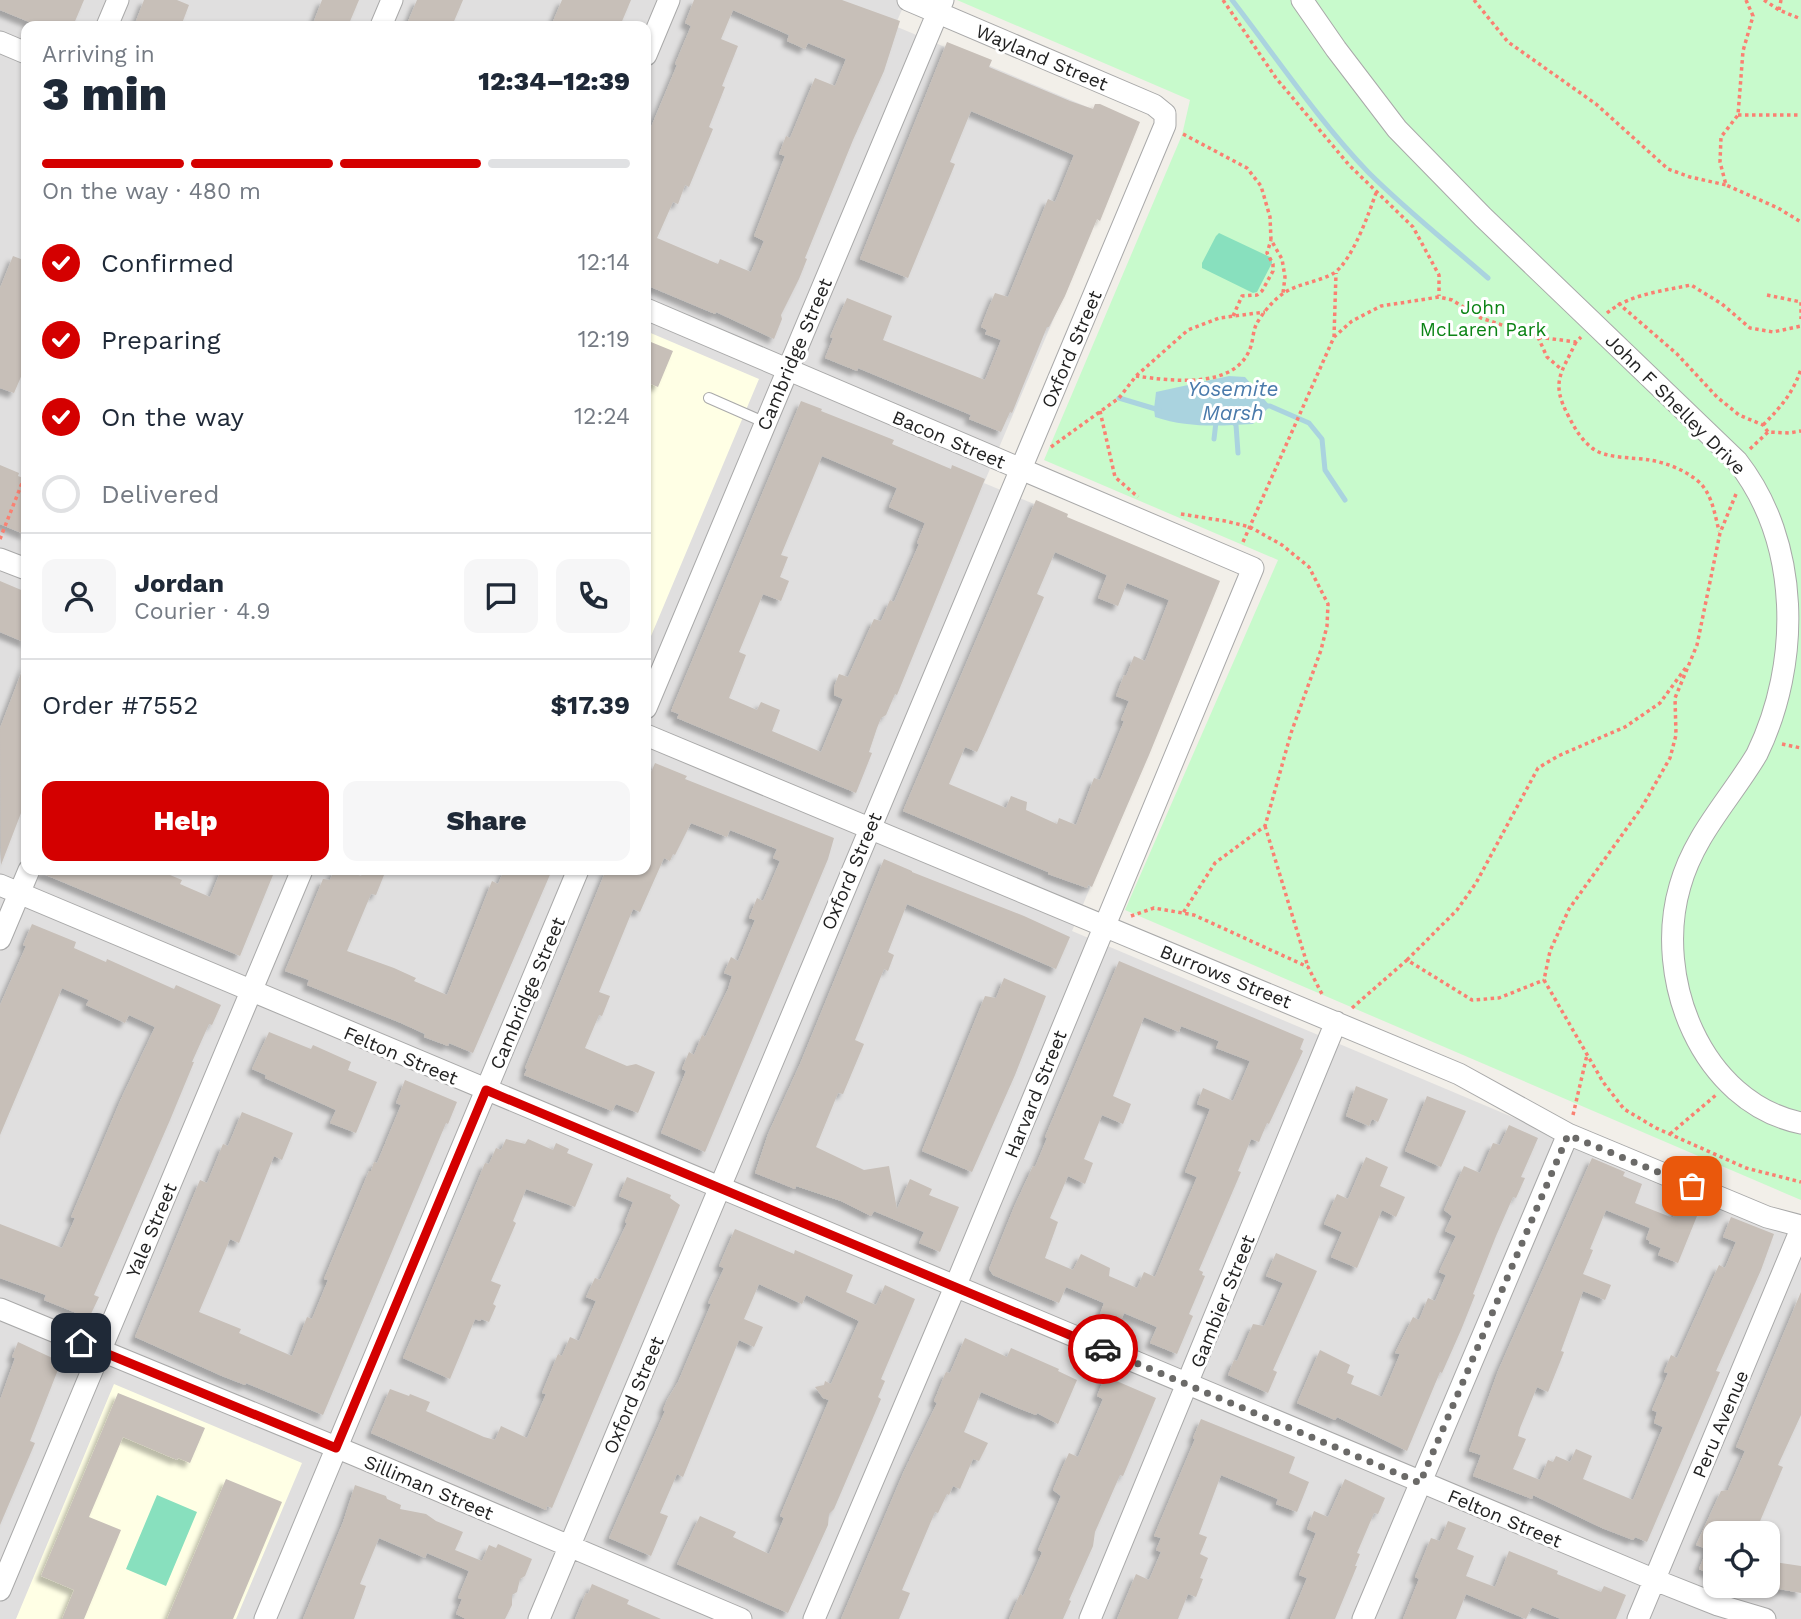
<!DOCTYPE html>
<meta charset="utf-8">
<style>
:root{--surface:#fff;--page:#f6f6f7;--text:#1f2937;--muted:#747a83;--line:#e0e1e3;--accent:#d40000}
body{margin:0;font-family:"Work Sans",sans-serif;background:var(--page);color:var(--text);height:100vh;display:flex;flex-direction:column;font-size:26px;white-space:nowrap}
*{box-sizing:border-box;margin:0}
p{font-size:23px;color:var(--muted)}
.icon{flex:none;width:38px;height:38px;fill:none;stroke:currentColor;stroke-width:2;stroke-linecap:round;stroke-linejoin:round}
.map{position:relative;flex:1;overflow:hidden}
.panel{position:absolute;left:21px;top:21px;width:630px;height:854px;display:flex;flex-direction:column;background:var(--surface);border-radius:14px;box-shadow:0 2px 5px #0004}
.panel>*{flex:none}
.tools{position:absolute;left:1703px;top:1521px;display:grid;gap:14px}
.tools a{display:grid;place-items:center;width:77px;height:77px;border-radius:14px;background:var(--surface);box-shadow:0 2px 5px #0004;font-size:35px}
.pin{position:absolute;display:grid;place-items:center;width:60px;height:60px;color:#fff;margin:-30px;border-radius:14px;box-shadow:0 4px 10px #0006}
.courier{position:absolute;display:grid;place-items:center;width:70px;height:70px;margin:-35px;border:5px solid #d40000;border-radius:50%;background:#fff;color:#222;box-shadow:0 2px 9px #0007}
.overview em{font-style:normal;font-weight:800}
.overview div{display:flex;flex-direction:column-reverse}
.overview{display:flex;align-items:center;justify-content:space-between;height:119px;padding:0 21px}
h1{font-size:46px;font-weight:800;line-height:52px}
.bar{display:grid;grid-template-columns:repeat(4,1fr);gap:10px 7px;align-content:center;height:84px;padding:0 21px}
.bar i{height:9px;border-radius:5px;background:var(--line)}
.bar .on{background:var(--accent)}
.bar p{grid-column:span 4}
.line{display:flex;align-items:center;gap:18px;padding:0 21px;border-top:2px solid var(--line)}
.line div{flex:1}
.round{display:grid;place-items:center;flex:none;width:74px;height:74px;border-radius:14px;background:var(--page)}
ol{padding:0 21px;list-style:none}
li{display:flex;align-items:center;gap:21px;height:77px}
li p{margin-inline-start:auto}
li .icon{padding:7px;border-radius:50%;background:var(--accent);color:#fff;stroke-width:4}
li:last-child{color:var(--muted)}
li i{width:38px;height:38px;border:4px solid var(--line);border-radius:50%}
.primary-button{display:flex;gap:14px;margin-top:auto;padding:14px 21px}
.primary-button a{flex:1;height:80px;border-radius:14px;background:var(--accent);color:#fff;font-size:28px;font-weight:800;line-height:80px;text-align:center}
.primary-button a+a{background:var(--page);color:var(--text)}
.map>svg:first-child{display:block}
.residential{fill:#e0dfdf;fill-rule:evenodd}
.education{fill:#ffffe5}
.park{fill:#c8facc}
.pitch{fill:#88e0be}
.water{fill:#aad3df}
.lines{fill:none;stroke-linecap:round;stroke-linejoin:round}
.stream{stroke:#aad3df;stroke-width:5}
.building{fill:#c7bfb8;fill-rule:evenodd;filter:url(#shadow)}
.service-casing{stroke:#a9a9a9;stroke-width:12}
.minor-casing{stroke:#a9a9a9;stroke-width:23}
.path{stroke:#fa8072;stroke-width:3.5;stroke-dasharray:3.5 3.5;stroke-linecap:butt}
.service{stroke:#fff;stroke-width:10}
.minor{stroke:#fff;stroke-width:21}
.done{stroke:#6b6a68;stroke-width:7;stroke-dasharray:0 12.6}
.route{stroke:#d40000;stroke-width:9}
.labels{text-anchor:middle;stroke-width:6;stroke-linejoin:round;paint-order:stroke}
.street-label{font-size:19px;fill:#222;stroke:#fff}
.park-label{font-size:19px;fill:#0c8416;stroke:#fff}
.water-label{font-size:21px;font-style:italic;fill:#4a7aab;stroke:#fff}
</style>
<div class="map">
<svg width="1801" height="1619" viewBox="0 0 1801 1619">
<defs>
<filter id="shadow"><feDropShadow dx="-5" dy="5" stdDeviation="2" flood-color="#0004"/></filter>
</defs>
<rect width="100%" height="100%" fill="#f2efe9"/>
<path class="residential" d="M0,0H906L895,26L1135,127L984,483L1218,581L1072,931L1801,1239V1619H0ZM26,26H646V870H26ZM1715,1533H1768V1586H1715Z"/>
<path class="education" d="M646,331L759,379L646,648Z
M114,1384L302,1463L236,1619H16Z"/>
<path class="park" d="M957,0H1801V1200L1125,910L1278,560L1044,460L1182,135L1190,100Z"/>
<path class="pitch" d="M1219,233L1272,258V263L1257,292L1253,293L1202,268V263L1216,236Z
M157,1495L197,1512L166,1586L126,1569Z"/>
<path class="water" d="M1229,376L1245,377L1270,406L1253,424C1219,426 1188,428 1155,417L1154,409L1156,392Z"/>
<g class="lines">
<path class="stream" d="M1232,0C1276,57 1319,121 1368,172C1406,210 1448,243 1488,278
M1119,398L1159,410
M1264,406H1270L1309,423L1322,439L1325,470L1345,500
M1231,420L1236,425L1238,453
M1214,439L1216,422"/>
</g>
<path class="building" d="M0,0H84L73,26H39L0,10Z
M144,0H177L189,5L181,26H134Z
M322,0H359L348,26H312Z
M417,0H463L452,26H406Z
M562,0H631L620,26H551Z
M694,0H842L900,21L884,71L853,140L805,258L807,259L799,279L781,315L782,319L774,339L716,312L715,314L646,285V139L677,65L675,64L691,26L685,23ZM733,10L789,35L787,41L805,49L808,43L846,59L835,86L815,78L790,138L786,136L779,154L785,156L754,236L764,241L751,272L720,259L718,264L657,238L673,202L678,204L685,185L689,187L713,129L709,127L725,87L722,86L738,46L721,39Z
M947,42L992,60L989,67L1070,101L1093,109L1095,104H1100L1140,122L1100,221L1097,219L1065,296L1049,327H1047L1012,413L1010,412L1001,432L969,419L971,415L858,368L857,371L825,358L833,338L830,337L847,298L892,316L883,340L985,380L1001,340L985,334L987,330L981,327L988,309L995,293L1008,297L1048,199L1055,202L1074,155L971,111L950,162L955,164L908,278L860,259Z
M13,256L26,261V365L14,393L0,388V288Z
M646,340L673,351L658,387L646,382Z
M801,401L822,409L821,411L894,440L892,444L951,469L952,465L985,479L897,695L895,694L886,715L881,718L877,728L869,752L872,753L856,793L677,718L679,714L671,711ZM822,456L897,488L889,507L925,523L917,543L919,544L894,602L890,600L881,621L874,619L848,677L839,674L834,687V695L843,699L821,752L772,731L780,710L761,702L757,710L729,698L746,655L739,652L763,594L781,601L789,581L780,577L788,557L781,555Z
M0,465L19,473L18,476L26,479V535L0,524Z
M1036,500L1068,514L1067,517L1220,581L1149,755L1092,887L1088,885L1087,888L1048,874V872L903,811ZM1055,552L1107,575L1098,598L1118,606L1127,583L1169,600L1145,661L1134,656L1126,676L1124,675L1116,696L1129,701L1121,720L1124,721L1100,780L1094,778L1076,825L1059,818L1057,824L1026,810L1027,802L1011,796L1006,808L949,784L965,747L977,752L986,732L1044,597L1037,594Z
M0,581L26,592V643L0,632Z
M25,663L26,800L1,865L0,728Z
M655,763L687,776L685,779L834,838L828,859L705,1152L661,1133L686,1071L682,1069L689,1052L694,1055L702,1035L705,1037L728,989L732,976L724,973L731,957L738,961L755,920L749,918L757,898L763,901L780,861L773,858L777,849L730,830L727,837L691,823L675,855L673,854L670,861L664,858L640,912L633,909L599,992L610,996L602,1016L599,1015L585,1048L627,1066L636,1064L655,1072L638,1113L616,1104L612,1111L524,1075L527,1069L525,1068L606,870H646V784Z
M884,859L912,871V872L1024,916L1070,937L1056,969L907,904L888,952L894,955L888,971L884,969L855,1040L864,1044L843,1094L838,1093L816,1147L864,1170L889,1166L897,1209L910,1179L932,1189L929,1195L959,1207L940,1252L919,1243L924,1232L874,1211L871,1216L841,1201L796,1186L795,1189L755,1173L768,1134L800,1064Z
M42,870H158L182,880L180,884L210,897L221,870H275L240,956L41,873Z
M334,870H346L361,876L364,870H386L376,895L371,894L347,951L394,968L416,978L414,981L447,995L492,881L498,884L504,870H552L473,1053L449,1043L448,1046L424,1037L425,1034L401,1023L307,985L309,980L285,971L323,879L330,880Z
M32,924L76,942L74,948L106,962L107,959L174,989L176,985L221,1005L212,1025L209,1024L192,1062H194L170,1120L94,1295L99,1297L89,1318L44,1300L46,1295L0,1278V1224L62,1248L75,1218L71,1217L121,1099L155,1027L129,1015L125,1023L86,1005L89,1000L62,988L0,1135V1005L26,946L23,945Z
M1119,961L1304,1039L1300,1049L1303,1051L1269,1124L1267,1123L1259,1142L1251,1139L1238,1171L1241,1172L1199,1270L1203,1272L1202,1275L1205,1276L1189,1314L1193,1316L1177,1354L1150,1343L1157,1327L1124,1313L1118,1328L1098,1320L1104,1303L1066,1287L1059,1303L993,1275L989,1269L1014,1207L1033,1166L1035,1167L1047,1138L1045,1137ZM1144,1017L1179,1032L1181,1026L1219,1041L1216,1048L1250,1061L1233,1101L1203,1088L1197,1104L1210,1109L1185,1172L1197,1177L1155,1277L1144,1272L1137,1288L1109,1276L1110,1268L1081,1254L1073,1270L1045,1258L1058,1222L1050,1218L1068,1176L1085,1184L1093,1163L1084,1159L1102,1115L1123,1124L1131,1104L1113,1096Z
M1004,978L1046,996L1015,1075L972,1172L922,1151L985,996L996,998Z
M269,1032L311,1049L313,1045L351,1062L348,1070L377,1082L356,1133L330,1123L336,1110L265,1078L266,1075L252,1069Z
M405,1080L457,1102L448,1124L446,1123L323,1415L246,1383L245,1385L222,1376L135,1337L200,1180L207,1183L223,1144L228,1146L242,1112L293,1133L282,1160L274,1156L239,1243L230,1239L199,1312L241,1329L239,1333L292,1356L307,1317L312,1319L328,1280L324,1279L369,1171H371L374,1162L377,1163L401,1105L396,1103Z
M1356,1086L1388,1099L1378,1122L1372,1119L1369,1126L1346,1116Z
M1427,1096L1466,1111L1441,1167L1405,1151Z
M1509,1125L1538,1138L1521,1177L1525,1178L1516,1198L1513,1197L1496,1236L1473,1294L1475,1295L1461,1330L1442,1373L1440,1372L1407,1451L1337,1417L1335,1420L1297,1403L1320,1350L1350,1365L1347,1373L1354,1376L1351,1384L1382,1397L1400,1354L1395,1353L1413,1317L1419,1320L1428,1298L1435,1301L1446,1275L1439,1272L1456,1236L1445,1231L1452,1216L1444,1210L1464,1166L1480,1173L1493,1143L1500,1145Z
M506,1139L525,1144L528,1139L553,1150L556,1143L569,1149L567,1153L593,1164L575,1207L526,1189L513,1221L516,1223L491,1281L501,1285L493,1304L496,1306L489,1322L481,1319L480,1321L475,1319L450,1379L403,1358L485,1163L489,1164L496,1148L501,1150Z
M1366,1157L1388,1167L1380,1186L1405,1197L1396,1217L1382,1210L1357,1268L1331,1257L1342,1232L1324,1224L1337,1194L1348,1199Z
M1592,1158L1625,1172L1623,1176L1642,1184L1635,1203L1673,1218L1677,1208L1697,1216L1678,1263L1658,1255L1661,1248L1649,1243L1650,1241L1646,1239L1650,1228L1606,1210L1590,1249L1593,1250L1583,1274L1611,1285L1605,1300L1583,1291L1561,1351L1564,1352L1548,1392L1537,1387L1520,1428L1518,1436L1526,1439L1513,1469L1540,1480L1548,1460L1553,1462L1556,1456L1570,1462L1576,1449L1592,1456L1583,1479L1633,1500L1663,1427L1654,1423L1657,1412L1652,1410L1668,1373L1664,1372L1671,1355L1677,1358L1719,1265L1725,1268L1736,1242L1723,1237L1731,1217L1774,1234L1761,1270L1716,1371L1720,1372L1647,1542L1635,1537L1633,1540L1602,1528L1533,1495L1532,1499L1473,1476L1481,1455L1469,1451L1498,1371Z
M627,1177L671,1195L670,1198L680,1205L552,1508L547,1506L546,1510L371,1433L390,1389L409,1396L410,1394L430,1402L426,1411L484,1437L495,1440L501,1426L527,1438L546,1394L542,1393L558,1354L562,1356L570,1337L579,1341L596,1301L586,1297L595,1278L600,1280L627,1223L625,1222L633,1202L619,1196Z
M735,1229L794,1254L795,1250L853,1275L846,1292L876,1305L885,1285L915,1299L881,1379L885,1381L878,1397L881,1399L834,1509L829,1514L828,1525L788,1613L677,1564L700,1516L736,1532L733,1537L769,1554L784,1518L780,1516L829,1400L823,1398L815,1387L824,1385L825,1381L831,1384L859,1321L806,1295L802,1304L759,1284L744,1319L763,1327L754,1347L739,1340L683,1477L677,1474L660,1513L668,1516L651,1556L609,1538L665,1411L663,1410L667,1400L678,1382L711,1304L708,1303L724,1268L719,1266Z
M1276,1253L1317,1271L1273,1370L1277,1372L1268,1393L1228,1375L1234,1360L1237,1361L1253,1324L1264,1326L1283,1283L1266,1276Z
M1801,1292V1415L1778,1465L1783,1467L1755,1533H1715V1576L1699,1569L1707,1549L1696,1545L1721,1491L1728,1490L1745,1451L1736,1447Z
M965,1338L1007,1357L1011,1348L1059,1369L1058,1371L1077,1380L1058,1424L1037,1413L1036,1415L1018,1408L981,1392L964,1432L988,1443L979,1461L973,1459L960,1489L953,1486L949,1495L947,1494L938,1513L935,1512L902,1590L910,1593L899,1619H841L904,1471L937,1403L934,1401L945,1374L946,1372L950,1373Z
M18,1342L61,1362L30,1441L35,1443L0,1525V1400L15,1358L12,1357Z
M1105,1376L1156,1398L1123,1476L1120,1475L1095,1532L1093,1546L1069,1600L1071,1601L1063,1619H1009L1020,1594L1023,1596L1041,1555L1042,1552L1038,1550L1061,1496L1053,1490L1063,1466L1069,1453L1078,1457L1103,1399L1097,1396Z
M118,1393L205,1428L190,1463L178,1458L177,1460L123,1437L89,1517L121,1530L84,1619H62L74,1590L41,1576Z
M1201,1419L1295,1457L1289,1473L1309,1482L1297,1512L1276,1504L1278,1499L1221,1475L1199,1534L1207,1537L1200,1554L1208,1558L1200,1578L1203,1579L1196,1597L1188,1594L1178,1619H1117L1136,1574L1149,1580L1161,1552L1156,1550L1161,1538L1154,1536L1195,1439L1193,1438Z
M226,1479L282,1502L233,1619H167Z
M1345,1479L1385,1498L1378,1514L1374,1513L1357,1553L1360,1554L1355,1566H1357L1335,1619H1290L1307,1578L1299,1575L1316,1533L1307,1529L1314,1511L1328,1517Z
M355,1485L386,1496L387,1499L401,1505L400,1509L426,1514L436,1521L463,1532L455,1550L482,1561L489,1545L496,1548L498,1544L532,1559L525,1576L520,1579L517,1592L512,1595V1605L505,1619H466L456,1614L462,1599L458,1598L469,1571L427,1553L425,1558L379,1538L360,1584L366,1586L354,1619H303L343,1522Z
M1448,1521L1466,1528L1457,1549L1474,1556L1466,1576L1495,1587L1509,1551L1558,1571L1557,1574L1601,1592L1604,1586L1626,1595L1616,1619H1561L1532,1607L1526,1619L1466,1594L1456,1619H1403L1419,1579L1415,1577L1431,1538L1440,1541Z
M1768,1561L1801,1566V1593L1768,1587Z
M592,1584L629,1600L627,1604L661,1619H575L586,1593L588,1594Z"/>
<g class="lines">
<defs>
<path id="service" d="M709,398L766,423"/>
<path id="minor" d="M1302,0L1336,49L1397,129L1483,217L1737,461C1801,543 1801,663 1757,754C1731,798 1694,835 1680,886C1653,978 1701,1102 1801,1123
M107,26L118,0
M381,26L392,0
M0,42L26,53
M646,55L669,0
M646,309L1253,568L955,1287L814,1619
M0,559L26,569
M646,708L943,0
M646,735L1459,1074L1568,1134L1767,1217L1801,1226
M0,885L1655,1580L1718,1605L1765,1619
M0,939L29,870
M0,1309L355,1455L741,1619
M0,1590L302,870
M265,1619L578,870
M539,1619L1165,125V114L1154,105L908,0
M1090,1619L1336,1022
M1363,1619L1568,1134
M1638,1619L1801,1229"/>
</defs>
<use href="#service" class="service-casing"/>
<use href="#minor" class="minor-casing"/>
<path class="path" d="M1223,0L1276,78L1349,165L1413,227L1439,275V296
M1474,0L1508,42L1596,104L1668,169L1690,177L1726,185
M1746,0L1753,16L1743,51L1738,115L1721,137L1720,162L1726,185L1778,208L1801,222
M1764,0L1779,10L1801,19
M1779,10L1781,0
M1738,115H1801
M1183,134L1247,168L1261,186L1270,217L1271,240L1282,259L1285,277L1283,293
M1767,295L1801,302V319
M1618,303L1677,354L1717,397L1739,415L1763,425L1768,432
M1607,313C1630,294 1662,291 1691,285L1722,304L1750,328L1773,332L1801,326
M1233,316L1242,296L1257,295L1262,291L1273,271V264L1267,253L1271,240
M1334,337L1336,273
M1538,337L1547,357L1561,369
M1576,342C1561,374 1550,382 1569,417C1575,429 1581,439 1592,448C1606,459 1632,457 1650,460C1667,463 1685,470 1699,482C1712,494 1715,515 1719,531
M1136,376C1172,381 1237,390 1251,346C1253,340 1253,332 1256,325C1261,315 1274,299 1284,293C1299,283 1319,282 1334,273C1352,261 1369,213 1376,193
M1100,411L1115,477L1138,497
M1763,425C1781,407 1793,393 1801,369
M1051,447L1119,398L1136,376L1188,330L1219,318L1265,312
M1750,449L1768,432L1789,433L1801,431
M1736,494L1720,533L1697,645L1675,698L1676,735L1670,758L1642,807L1569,909L1550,951L1544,980L1603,1082L1624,1109L1656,1128L1746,1168L1801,1182
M1181,514L1225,521L1250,527L1282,545L1309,567L1328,604L1327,626L1321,650L1291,733L1265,826L1215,863L1183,913
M0,539L26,473
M1243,542L1334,337L1352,321L1381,306L1439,297L1452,300L1481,318L1538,337L1576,342L1581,337
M1782,744L1801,748
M1265,826L1308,967
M1131,916L1154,908L1194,915L1308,967L1323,996
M1407,960L1457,910L1476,883L1538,768L1558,756L1625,727L1660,703L1687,666
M1352,1008L1407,960L1472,1000L1499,998L1544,980
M1573,1115L1587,1055
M1670,1134L1716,1095"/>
<use href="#service" class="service"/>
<use href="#minor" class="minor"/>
</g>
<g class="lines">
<path class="done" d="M1103,1349L1420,1483L1568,1135L1692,1186"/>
<path class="route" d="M81,1343L336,1448L486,1090L1103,1349"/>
</g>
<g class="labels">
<g class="street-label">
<text transform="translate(1042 57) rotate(23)" y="7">Wayland Street</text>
<text transform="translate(1071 349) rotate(-67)" y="7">Oxford Street</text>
<text transform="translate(794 354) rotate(-67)" y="7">Cambridge Street</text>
<text transform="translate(1676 404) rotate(45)" y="7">John F Shelley Drive</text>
<text transform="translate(949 439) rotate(23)" y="7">Bacon Street</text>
<text transform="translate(851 871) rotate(-67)" y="7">Oxford Street</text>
<text transform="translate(1226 976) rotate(22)" y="7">Burrows Street</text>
<text transform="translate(527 993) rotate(-67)" y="7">Cambridge Street</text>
<text transform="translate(401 1055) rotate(23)" y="7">Felton Street</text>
<text transform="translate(1035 1094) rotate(-68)" y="7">Harvard Street</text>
<text transform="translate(151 1230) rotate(-67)" y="7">Yale Street</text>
<text transform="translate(1222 1301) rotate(-68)" y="7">Gambier Street</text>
<text transform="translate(633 1395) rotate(-67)" y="7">Oxford Street</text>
<text transform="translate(1720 1424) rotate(-67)" y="7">Peru Avenue</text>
<text transform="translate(429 1487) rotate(23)" y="7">Silliman Street</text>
<text transform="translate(1505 1518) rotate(23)" y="7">Felton Street</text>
</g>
<g class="park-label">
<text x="1483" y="314">John<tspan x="1483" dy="22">McLaren Park</tspan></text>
</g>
<g class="water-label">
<text x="1233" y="396">Yosemite<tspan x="1233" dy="24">Marsh</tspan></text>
</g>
</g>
</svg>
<div class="tools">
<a><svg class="icon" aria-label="locate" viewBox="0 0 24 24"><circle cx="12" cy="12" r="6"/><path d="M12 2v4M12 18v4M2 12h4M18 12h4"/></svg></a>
</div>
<div class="pin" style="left:1692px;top:1186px;background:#ea580c"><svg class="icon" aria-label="bag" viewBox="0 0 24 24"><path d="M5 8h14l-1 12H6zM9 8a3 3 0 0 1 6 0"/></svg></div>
<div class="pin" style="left:81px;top:1343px;background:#1f2937"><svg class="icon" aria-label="home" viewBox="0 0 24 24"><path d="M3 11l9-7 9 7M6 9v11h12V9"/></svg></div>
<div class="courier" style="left:1103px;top:1349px"><svg class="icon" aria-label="car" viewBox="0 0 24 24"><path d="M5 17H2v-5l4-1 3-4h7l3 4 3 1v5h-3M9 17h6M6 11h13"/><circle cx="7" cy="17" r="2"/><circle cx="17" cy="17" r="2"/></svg></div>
<section class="panel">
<div class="overview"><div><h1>3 min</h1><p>Arriving in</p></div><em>12:34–12:39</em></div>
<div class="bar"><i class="on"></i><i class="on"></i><i class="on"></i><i></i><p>On the way · 480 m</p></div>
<ol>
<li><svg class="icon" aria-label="check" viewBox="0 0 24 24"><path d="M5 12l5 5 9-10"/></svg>Confirmed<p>12:14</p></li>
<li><svg class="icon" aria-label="check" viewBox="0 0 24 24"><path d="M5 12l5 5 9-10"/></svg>Preparing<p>12:19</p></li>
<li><svg class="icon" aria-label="check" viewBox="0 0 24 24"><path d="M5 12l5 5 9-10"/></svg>On the way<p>12:24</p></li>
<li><i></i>Delivered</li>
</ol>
<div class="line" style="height:126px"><a class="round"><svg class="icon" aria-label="person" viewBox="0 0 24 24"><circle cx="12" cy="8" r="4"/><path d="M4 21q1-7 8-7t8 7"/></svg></a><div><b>Jordan</b><p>Courier · 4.9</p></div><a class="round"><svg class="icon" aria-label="chat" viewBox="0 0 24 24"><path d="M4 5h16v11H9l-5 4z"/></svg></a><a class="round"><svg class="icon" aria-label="phone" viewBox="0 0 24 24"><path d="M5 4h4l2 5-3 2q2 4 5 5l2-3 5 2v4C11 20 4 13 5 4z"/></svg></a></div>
<div class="line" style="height:91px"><div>Order #7552</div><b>$17.39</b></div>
<div class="primary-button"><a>Help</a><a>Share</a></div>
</section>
</div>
